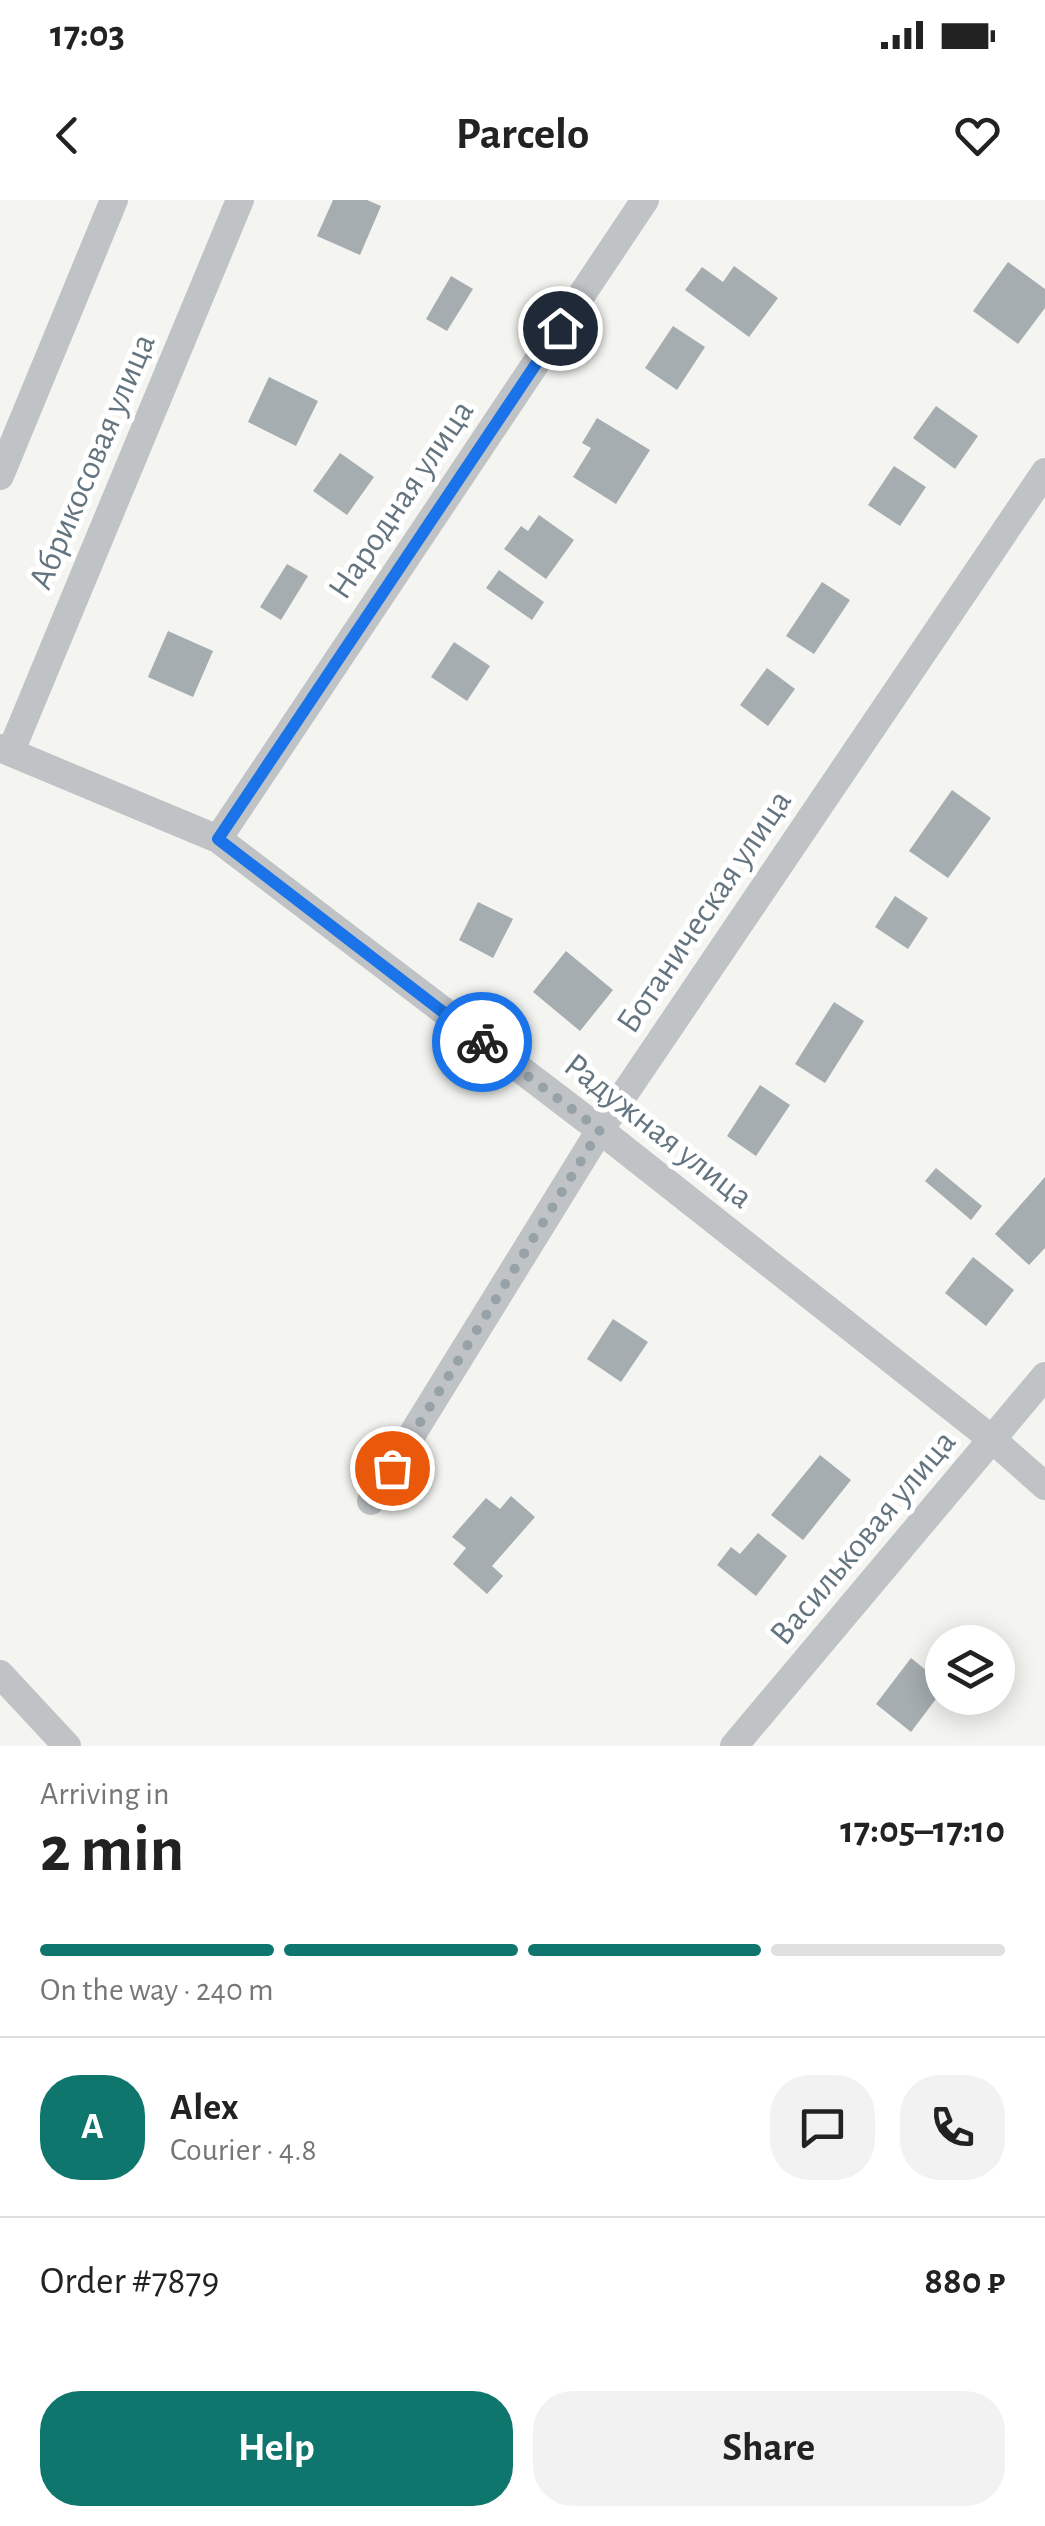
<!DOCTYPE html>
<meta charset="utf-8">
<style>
:root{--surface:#fff;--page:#f2f2f2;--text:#222;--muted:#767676;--line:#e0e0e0;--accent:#0f766e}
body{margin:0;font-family:"Alegreya Sans",sans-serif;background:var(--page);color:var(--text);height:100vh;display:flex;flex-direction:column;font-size:38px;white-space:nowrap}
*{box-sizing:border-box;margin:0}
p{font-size:32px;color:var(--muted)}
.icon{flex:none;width:55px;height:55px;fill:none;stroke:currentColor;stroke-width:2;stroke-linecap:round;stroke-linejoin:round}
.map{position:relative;height:1546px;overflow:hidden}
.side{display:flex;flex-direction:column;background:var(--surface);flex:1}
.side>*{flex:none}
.tools{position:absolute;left:925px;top:1425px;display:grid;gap:20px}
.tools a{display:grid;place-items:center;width:90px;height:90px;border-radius:50%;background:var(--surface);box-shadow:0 5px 25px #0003;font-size:50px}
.pin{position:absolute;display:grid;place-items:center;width:85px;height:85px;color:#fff;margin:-42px;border:5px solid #fff;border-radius:50%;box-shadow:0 2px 10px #0007}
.courier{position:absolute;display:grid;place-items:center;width:100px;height:100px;margin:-50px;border:8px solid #1a73e8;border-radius:50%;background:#fff;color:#222;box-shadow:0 2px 12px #0007}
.overview em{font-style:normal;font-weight:700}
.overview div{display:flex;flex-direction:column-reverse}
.overview{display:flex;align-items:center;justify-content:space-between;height:170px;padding:0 40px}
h1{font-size:65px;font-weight:700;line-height:75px}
.bar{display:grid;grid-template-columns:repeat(4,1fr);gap:15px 10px;align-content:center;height:120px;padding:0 40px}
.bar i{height:12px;border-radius:8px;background:var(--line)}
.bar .on{background:var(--accent)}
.bar p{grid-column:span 4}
.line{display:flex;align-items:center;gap:25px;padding:0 40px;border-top:2px solid var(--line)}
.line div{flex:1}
.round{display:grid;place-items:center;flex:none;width:105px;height:105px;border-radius:40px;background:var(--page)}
.cta{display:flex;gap:20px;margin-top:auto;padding:20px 40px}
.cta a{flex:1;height:115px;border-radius:40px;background:var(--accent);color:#fff;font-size:40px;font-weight:700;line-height:115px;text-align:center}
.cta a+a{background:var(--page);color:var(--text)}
.status{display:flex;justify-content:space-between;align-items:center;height:70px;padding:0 50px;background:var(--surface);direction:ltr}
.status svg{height:28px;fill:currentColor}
header{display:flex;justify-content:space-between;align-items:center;height:130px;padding:0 40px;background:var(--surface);font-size:45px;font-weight:700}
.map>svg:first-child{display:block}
.building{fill:#a5adb1}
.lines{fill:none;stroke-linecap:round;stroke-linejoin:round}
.minor{stroke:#bfc3c6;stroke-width:28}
.done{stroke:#97a1a8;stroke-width:10;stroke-dasharray:0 18}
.route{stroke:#1a73e8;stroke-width:12}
.labels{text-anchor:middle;stroke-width:10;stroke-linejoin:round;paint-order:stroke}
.street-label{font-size:35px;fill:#657580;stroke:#fff}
</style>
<div class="status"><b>17:03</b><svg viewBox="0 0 49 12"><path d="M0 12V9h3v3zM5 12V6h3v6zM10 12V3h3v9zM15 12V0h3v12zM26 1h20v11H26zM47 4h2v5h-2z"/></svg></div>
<header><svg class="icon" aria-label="back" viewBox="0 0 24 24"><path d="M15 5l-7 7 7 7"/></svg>Parcelo<svg class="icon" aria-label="heart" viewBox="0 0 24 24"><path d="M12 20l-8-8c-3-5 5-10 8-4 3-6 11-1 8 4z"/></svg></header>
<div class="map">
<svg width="1045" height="1546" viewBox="0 0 1045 1546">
<rect width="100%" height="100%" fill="#f4f4f1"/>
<path class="building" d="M333,0H367L381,6L360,55L317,36Z
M1008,62L1045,89V108L1018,144L973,111Z
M734,66L778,98L749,137L685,90L702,67L723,82Z
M451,76L473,89L447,131L426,119Z
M673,126L705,147L677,190L645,168Z
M269,177L318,201L296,246L248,222Z
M936,206L978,236L955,269L913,238Z
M597,218L650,250L616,304L573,277L591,248L582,243Z
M340,253L374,277L347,315L313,291Z
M894,266L926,287L900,326L868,305Z
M539,315L574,340L546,379L504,349L521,326L528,331Z
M287,364L308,376L281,420L260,407Z
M499,370L544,402L532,420L486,388Z
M822,382L850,400L814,454L786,436Z
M168,431L213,451L193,497L148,477Z
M454,442L490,466L467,501L431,477Z
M767,468L795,489L768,526L740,505Z
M952,590L991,618L948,678L909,651Z
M895,696L928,718L908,749L875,727Z
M478,702L513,719L493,758L459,740Z
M566,751L613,790L580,831L533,792Z
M834,802L864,821L825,883L795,864Z
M760,885L790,905L756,956L727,936Z
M936,968L982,1006L971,1020L925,981Z
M1045,977V1048L1029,1065L995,1034Z
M973,1057L1014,1090L986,1126L945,1093Z
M613,1119L648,1142L621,1182L587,1159Z
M820,1255L851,1280L803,1340L771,1315Z
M511,1296L535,1317L492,1366L503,1376L487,1394L453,1364L466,1348L452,1337L486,1298L500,1309Z
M758,1333L787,1356L756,1396L717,1365L731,1347L740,1354Z
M911,1458L942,1483V1491L911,1532L876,1504Z"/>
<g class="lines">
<path class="minor" d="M0,276L114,0
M0,548L218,639L600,930L993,1240L1045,1286
M11,551L240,0
M218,639L645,0
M371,1301L600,930L1045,272
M0,1474L67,1546
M734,1546L1045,1176"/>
</g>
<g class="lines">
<path class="done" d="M392,1268L600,930L482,842"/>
<path class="route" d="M482,842L218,639L560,128"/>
</g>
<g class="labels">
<g class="street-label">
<text transform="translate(91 261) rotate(-67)" y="12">Абрикосовая улица</text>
<text transform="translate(400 299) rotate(-56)" y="12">Народная улица</text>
<text transform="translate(703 711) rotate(-56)" y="12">Ботаническая улица</text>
<text transform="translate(659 930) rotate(38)" y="12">Радужная улица</text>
<text transform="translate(862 1337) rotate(-50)" y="12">Васильковая улица</text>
</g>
</g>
</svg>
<div class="tools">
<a><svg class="icon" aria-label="layers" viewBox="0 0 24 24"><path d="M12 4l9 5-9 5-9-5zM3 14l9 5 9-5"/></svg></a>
</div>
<div class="pin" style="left:392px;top:1268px;background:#ea580c"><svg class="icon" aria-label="bag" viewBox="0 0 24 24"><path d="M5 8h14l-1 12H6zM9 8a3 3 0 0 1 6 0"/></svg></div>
<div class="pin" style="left:560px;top:128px;background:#1f2937"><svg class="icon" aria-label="home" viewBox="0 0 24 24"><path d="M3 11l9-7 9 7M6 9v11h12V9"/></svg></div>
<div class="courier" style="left:482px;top:842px"><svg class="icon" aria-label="bike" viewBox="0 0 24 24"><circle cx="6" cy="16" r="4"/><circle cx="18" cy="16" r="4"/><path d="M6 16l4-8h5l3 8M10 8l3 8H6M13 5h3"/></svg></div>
</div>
<section class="side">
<div class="overview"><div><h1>2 min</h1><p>Arriving in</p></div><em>17:05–17:10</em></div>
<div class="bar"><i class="on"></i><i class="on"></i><i class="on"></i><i></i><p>On the way · 240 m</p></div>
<div class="line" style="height:180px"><b class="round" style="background:var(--accent);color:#fff">A</b><div><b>Alex</b><p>Courier · 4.8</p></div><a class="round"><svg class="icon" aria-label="chat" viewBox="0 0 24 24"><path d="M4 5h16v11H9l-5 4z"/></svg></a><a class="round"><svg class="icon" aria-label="phone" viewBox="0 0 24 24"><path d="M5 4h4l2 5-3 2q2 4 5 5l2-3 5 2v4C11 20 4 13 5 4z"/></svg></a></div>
<div class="line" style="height:130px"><div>Order #7879</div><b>880 ₽</b></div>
<div class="cta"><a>Help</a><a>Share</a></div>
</section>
